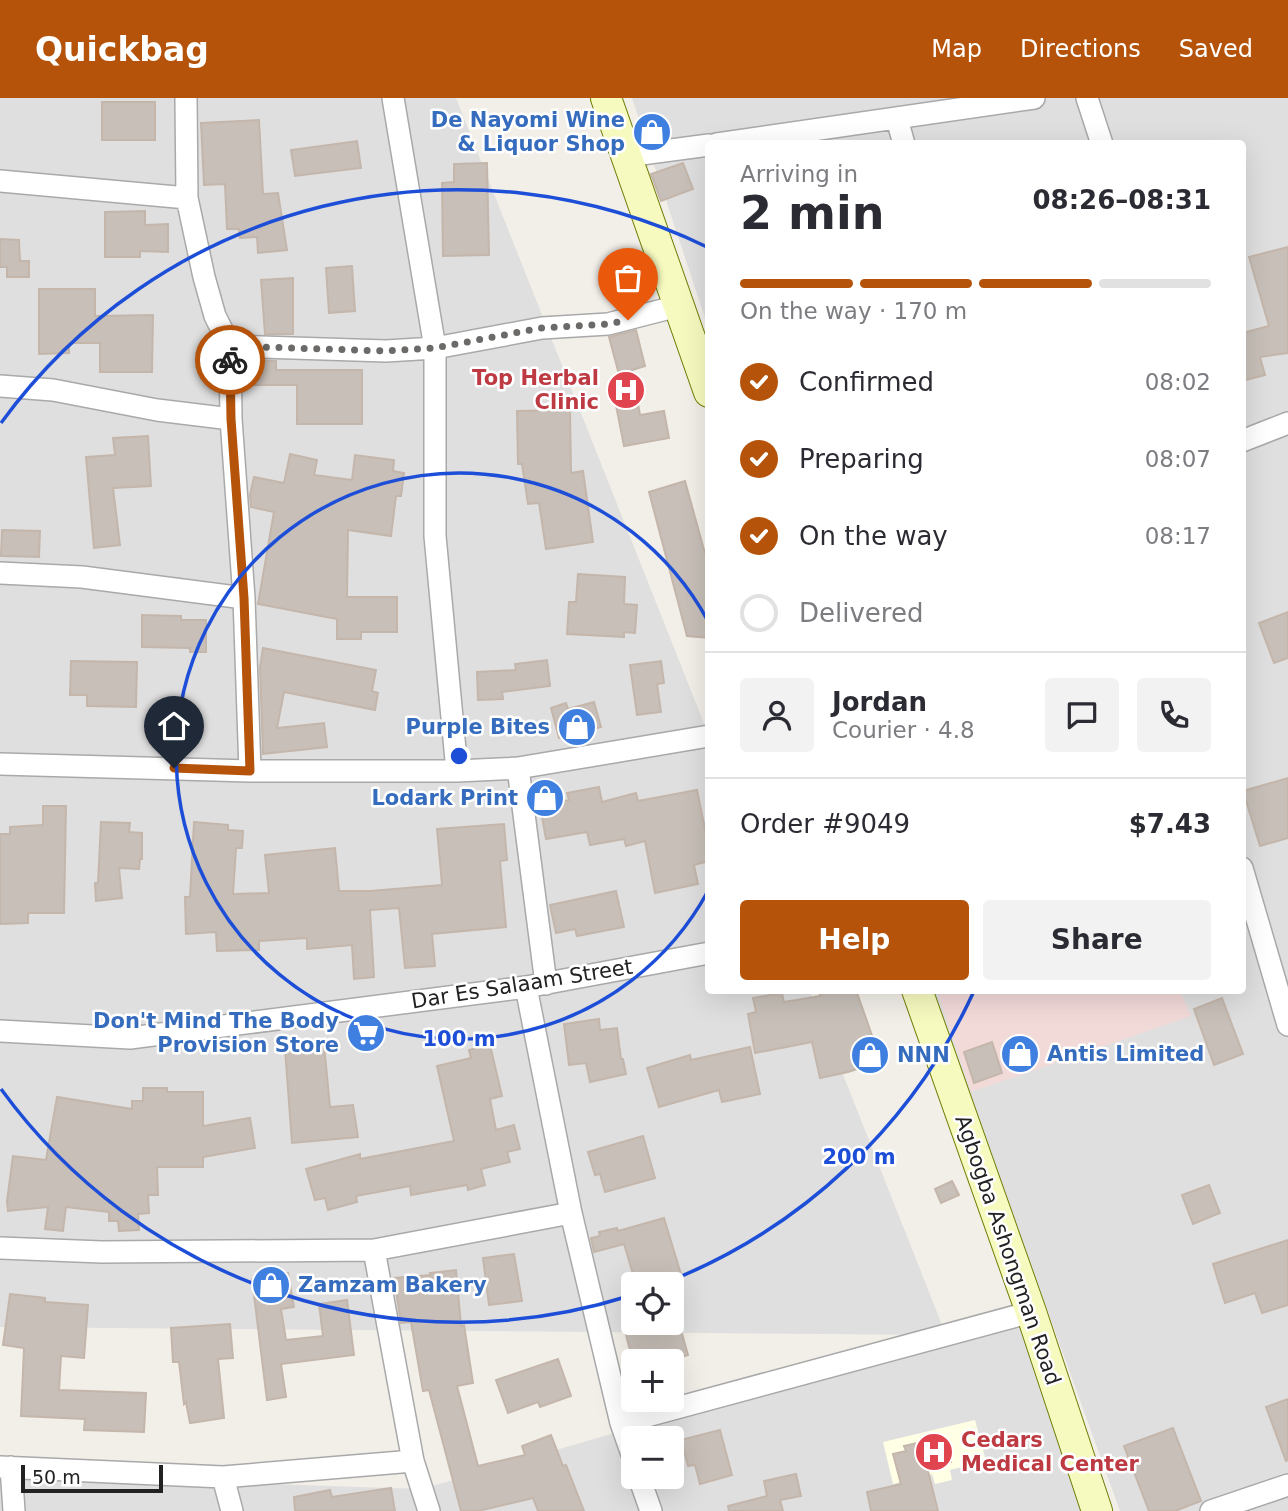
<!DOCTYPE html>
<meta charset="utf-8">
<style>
:root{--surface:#fff;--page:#f2f2f3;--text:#2b2b33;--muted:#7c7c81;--line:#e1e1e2;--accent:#b45309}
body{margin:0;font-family:"DejaVu Sans",sans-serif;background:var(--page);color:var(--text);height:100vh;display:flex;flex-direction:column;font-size:26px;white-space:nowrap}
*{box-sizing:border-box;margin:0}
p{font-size:23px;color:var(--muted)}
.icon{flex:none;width:38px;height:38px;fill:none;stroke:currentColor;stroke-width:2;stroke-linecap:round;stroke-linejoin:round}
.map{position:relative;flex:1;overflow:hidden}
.details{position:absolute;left:705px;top:42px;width:541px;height:854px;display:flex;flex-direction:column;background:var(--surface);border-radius:7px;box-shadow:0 7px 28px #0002}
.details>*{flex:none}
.fabs{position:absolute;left:621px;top:1174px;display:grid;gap:14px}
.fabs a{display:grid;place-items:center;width:63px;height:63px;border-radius:7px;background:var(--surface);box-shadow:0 7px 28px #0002;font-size:35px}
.scale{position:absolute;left:21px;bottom:18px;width:142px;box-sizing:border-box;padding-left:7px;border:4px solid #222;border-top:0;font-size:19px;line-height:24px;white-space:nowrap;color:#222;-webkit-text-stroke:5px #fff;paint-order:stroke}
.pin{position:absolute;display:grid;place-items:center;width:60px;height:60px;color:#fff;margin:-72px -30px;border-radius:50% 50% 50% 0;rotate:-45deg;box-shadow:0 0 7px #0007}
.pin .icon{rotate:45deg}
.courier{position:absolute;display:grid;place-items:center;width:70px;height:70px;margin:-35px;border:5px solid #b45309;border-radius:50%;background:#fff;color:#222;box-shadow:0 2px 9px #0007}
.headline em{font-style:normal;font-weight:700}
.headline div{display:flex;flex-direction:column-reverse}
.headline{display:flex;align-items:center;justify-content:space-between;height:119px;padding:0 35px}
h1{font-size:46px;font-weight:700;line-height:52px}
.bar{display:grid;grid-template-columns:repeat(4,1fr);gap:10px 7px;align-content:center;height:84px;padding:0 35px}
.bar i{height:9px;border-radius:5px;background:var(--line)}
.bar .active{background:var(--accent)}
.bar p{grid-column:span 4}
.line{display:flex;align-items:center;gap:18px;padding:0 35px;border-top:2px solid var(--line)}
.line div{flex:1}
.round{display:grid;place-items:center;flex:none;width:74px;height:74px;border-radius:7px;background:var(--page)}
ol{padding:0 35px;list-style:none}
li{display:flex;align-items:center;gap:21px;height:77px}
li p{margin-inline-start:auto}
li .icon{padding:7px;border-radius:50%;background:var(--accent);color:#fff;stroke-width:4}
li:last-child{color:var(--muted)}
li i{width:38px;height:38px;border:4px solid var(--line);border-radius:50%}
.primary-button{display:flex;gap:14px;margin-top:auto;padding:14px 35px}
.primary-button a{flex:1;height:80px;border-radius:7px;background:var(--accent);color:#fff;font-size:28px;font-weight:700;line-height:80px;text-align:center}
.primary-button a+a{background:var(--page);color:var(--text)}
header{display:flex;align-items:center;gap:42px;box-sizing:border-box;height:98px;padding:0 35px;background:var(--accent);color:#fff}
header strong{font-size:33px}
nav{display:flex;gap:38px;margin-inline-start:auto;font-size:24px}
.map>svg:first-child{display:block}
.residential{fill:#e0dfdf;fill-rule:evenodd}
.commercial{fill:#f2dad9}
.education{fill:#ffffe5}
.building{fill:#c7bfb8;stroke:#c4b6ab;stroke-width:2}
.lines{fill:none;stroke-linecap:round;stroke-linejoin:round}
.street-casing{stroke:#a9a9a9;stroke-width:24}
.secondary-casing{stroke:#707d05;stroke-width:32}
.street{stroke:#fff;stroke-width:21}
.secondary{stroke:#f7fabf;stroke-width:30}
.done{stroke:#6b6a68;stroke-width:7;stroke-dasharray:0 12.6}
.route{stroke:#b45309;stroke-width:9}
.ring{fill:none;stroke:#1d4ed8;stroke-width:3.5}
.labels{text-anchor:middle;stroke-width:5;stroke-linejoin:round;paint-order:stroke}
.shop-label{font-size:21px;font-weight:bold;fill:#366cbe;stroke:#fff;text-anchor:end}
.health-label{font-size:21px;font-weight:bold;fill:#be3a42;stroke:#fff;text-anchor:end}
.street-label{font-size:21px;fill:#222;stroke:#fff}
.centre{fill:#1d4ed8;stroke:#fff;stroke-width:3.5}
.ring-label{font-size:21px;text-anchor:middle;font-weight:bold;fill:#1d4ed8;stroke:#fff;stroke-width:5;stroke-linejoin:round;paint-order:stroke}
</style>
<header>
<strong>Quickbag</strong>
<nav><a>Map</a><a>Directions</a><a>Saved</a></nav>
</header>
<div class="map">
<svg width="1288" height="1413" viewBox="0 0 1288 1413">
<rect width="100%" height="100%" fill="#f2efe9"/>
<path class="residential" d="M0,0H456L709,638V892L810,893L946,1237L0,1229ZM634,1186H672V1225H634Z
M632,0H1288V1413H1120L932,893L1242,892V46H709V232Z
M1031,1214L1095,1413H0V1377L422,1391ZM634,1340H672V1379H634Z"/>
<path class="commercial" d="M937,893H1180L1191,918L971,994Z"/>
<path class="education" d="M975,1322L986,1363L950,1372L952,1382L935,1386L932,1376L893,1386L883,1344Z"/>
<path class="building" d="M102,4H155V42H102Z
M259,22L263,96L278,95L287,152L258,155L257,139L240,140L239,131H227L225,86L204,87L201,25Z
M357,43L361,70L295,78L291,52Z
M487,65L489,157L443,158L442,85L454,84V66Z
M683,65L693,91L661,103L651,76Z
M145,113V127L168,126V154L140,153V159H105V114Z
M0,141L19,142L20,163H29V179H7V169H0Z
M1288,149V255L1260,259L1265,277L1242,283V235L1269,228L1249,159Z
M352,168L355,213L329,215L326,170Z
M293,180V236H265L261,182Z
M39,191H95V218L153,217L152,274H100V245H69V255L39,256Z
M636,232L645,268L632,272L640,317L664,313L669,340L624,348L611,282L620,280L609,239Z
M250,262L276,263V272H362V326H297V287H250Z
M570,312L571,375L583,373L593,444L546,451L539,405L528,406L522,366H518L517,313Z
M148,338L151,388L113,390L120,447L94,450L86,359L115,357L113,340Z
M290,356L317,362L314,377L352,382L355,357L394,362L393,373L404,375L401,398H396L391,438L348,432L347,499H397V534H361V541H337V521L258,506L274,414L251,409L250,397L254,379L284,385Z
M685,383L709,470V540L687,538L649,394Z
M2,432L40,433L39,459L1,458Z
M578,476L625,479L624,506L637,507L635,535L624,534V539L567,536L569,504H576Z
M1288,514V560L1274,565L1259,525Z
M142,517L181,518V522H206V554H190V550L142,549Z
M263,550L376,572L372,593L378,595L375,612L284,594L277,630L324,625L327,649L263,656L260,569Z
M547,562L550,588L502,594L503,601L478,602L477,574L516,572L515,566Z
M71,563L137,564L136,609L87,608V597H70Z
M661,563L664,585L657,586L661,614L637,617L630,567Z
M594,604L601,629L559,640L551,610L566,605L568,611Z
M1288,680V740L1260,748L1243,693Z
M599,689L602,704L636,695L638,703L697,692L709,750V763L694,767L698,786L655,795L645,743L626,748L624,741L590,747L587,734L546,741L540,708L569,702L567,695Z
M43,708H66L64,815H28V825L0,826V736H10V729L43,727Z
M101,724L130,725L129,734L142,735V761H140L139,771L119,770L122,800L96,803L95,785H98Z
M194,724L228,727V732L243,733L242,750H236L233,796L269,795L265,757L335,750L339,793H370L442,787L437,731L504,726L507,762L500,763L506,829L432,836L435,868L405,870L399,810L370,812L374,879L354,881L352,847L307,851V840L259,843V852L217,853L216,834L186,836L185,799H190Z
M616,793L624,829L577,838L575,831L556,835L550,807Z
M819,892H856L881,963L848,974L820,980L812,944L755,955L748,916L756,914L753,900L782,895L784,904L820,898Z
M1222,900L1243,956L1214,967L1194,911Z
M599,921L600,932L617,930L621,961H623L626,976L590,984L586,965L569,967L564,926Z
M992,944L1002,975L974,985L964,954Z
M324,947L330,1009L353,1007L358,1039L292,1045L285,951Z
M490,947L502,998L490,1001L496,1032L514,1027L520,1051L507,1054L510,1064L481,1071L485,1087L468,1092L467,1087L411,1097L410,1088L356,1098L357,1104L328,1112L325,1100L315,1102L306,1071L360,1056V1061L454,1043L437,968L471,960L469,952Z
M750,949L760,996L722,1004L719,992L659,1009L647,970L690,957L691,962Z
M143,990H167V994H203V1028L250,1020L255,1050L203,1059V1069H157L158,1097H148L149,1115L138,1116L139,1132L119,1133L118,1123H109V1114L66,1109L63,1133L45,1131L48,1109L8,1113L7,1103L13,1058L46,1062L57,999L132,1011V1003H143Z
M643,1038L655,1080L605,1094L600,1076L595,1077L588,1054Z
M952,1083L959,1097L941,1105L935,1091Z
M1209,1087L1220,1115L1193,1126L1182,1097Z
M664,1120L683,1183L670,1186H636L624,1146L594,1154L591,1140L600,1138L599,1134L617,1130L618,1133Z
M1288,1142V1207L1262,1215L1255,1195L1225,1205L1213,1166Z
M514,1156L522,1203L489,1207L483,1160Z
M456,1172L461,1228L464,1227L473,1285L457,1288L478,1368L525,1357L522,1348L551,1337L563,1368L566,1367L584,1413H538L533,1400L478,1413H461L429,1292L423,1293L411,1224L401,1225L394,1180L431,1177L430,1175Z
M288,1175L294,1209L281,1211L286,1242L323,1238L319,1206L347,1202L354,1257L281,1266L286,1299L267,1302L252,1181Z
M10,1196L45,1200V1204L88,1207L84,1260L61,1258L59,1292L146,1295L144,1334L84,1332L85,1321L21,1318L24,1250L3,1247Z
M623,1225H679L688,1257L664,1264H633Z
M230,1226L233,1260L218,1261L224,1320L190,1325L186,1304L184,1306L179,1264H173L171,1230Z
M558,1261L571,1298L540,1309L538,1304L508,1315L496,1282Z
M1288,1301V1362L1286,1363L1266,1309Z
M1173,1330L1201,1403L1175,1413H1149L1124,1348Z
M720,1332L732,1377L700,1386L695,1367L688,1368L681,1342Z
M936,1341L938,1347L947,1345L951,1364L927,1369L938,1413H871L867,1394L901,1386L893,1356L906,1353L904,1348Z
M796,1376L801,1398L780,1402L783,1413H729L728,1408L767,1398L764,1383Z
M391,1390L395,1413H295L294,1399L330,1392L332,1399Z"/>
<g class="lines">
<defs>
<path id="street" d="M186,0L187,100L204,179L215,218L230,248L231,321L244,500L250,673
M393,0L435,250V438L457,673
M1087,0L1102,46
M897,21L904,46
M717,46L1034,0
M626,58L709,47
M0,83L187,100
M230,248L386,253L435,250L542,230L608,226L678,208
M0,288L53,292L157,312L231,321
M1242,343L1288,325
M0,475L82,479L244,500
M0,666L250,673H457L518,670L709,638
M518,670L546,886
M1242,770L1288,927
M526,889L571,1115L621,1325L634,1362
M0,933L130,940L526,889L709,855
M0,1150L102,1154L374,1152L571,1115
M374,1152L413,1363L429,1413
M621,1325L1031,1214
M0,1369L223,1379L413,1363
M11,1369L14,1413
M223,1379L232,1413
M639,1379L651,1413
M1211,1413L1288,1387"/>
<path id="secondary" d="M606,0L709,294
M917,892L1031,1214L1097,1413"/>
</defs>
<use href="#street" class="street-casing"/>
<use href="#secondary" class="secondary-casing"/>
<use href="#street" class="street"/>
<use href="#secondary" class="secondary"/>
</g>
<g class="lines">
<path class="done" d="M230,262V248L386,253L435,250L541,230L608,226L628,222"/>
<path class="route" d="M174,670L250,673L244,500L231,321L230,262"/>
</g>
<g class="ring">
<path d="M708 793A283 283 0 1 1 708 523"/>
<path d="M974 893A566 566 0 0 1 662 1186M629 1198A566 566 0 0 1 1 991M1 325A566 566 0 0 1 707 149"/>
</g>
<defs>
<symbol id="shop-disc" viewBox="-11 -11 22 22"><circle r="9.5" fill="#3f7fe0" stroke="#fff"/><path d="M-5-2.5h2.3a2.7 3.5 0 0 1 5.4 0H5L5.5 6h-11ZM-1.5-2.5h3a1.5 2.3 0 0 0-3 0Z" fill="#fff"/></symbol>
<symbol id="hospital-disc" viewBox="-11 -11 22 22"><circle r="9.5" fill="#e0444e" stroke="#fff"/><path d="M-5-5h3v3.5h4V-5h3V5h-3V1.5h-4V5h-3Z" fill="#fff"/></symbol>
<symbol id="supermarket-disc" viewBox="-11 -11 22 22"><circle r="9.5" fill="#3f7fe0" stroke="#fff"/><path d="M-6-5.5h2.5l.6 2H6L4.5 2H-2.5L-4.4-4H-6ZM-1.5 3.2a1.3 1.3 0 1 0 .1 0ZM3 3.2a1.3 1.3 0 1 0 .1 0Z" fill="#fff"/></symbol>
</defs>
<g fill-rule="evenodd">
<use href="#shop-disc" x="630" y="12" width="44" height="44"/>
<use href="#hospital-disc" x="604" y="270" width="44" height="44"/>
<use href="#shop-disc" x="555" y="607" width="44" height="44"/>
<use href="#shop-disc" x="523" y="678" width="44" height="44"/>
<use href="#supermarket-disc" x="344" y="913" width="44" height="44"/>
<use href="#shop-disc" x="998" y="934" width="44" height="44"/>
<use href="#shop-disc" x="848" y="935" width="44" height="44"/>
<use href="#shop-disc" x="249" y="1165" width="44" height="44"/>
<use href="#hospital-disc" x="912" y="1332" width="44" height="44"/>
</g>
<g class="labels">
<g class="shop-label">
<text x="625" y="29">De Nayomi Wine<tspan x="625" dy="24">&amp; Liquor Shop</tspan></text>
<text x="550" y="636">Purple Bites</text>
<text x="518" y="707">Lodark Print</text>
<text x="339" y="930">Don't Mind The Body<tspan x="339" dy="24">Provision Store</tspan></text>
<text x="1047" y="963" text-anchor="start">Antis Limited</text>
<text x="897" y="964" text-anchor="start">NNN</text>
<text x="298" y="1194" text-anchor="start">Zamzam Bakery</text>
</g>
<g class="health-label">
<text x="599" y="287">Top Herbal<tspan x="599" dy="24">Clinic</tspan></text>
<text x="961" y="1349" text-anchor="start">Cedars<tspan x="961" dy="24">Medical Center</tspan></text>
</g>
<g class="street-label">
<text transform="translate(522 886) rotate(-9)" y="7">Dar Es Salaam Street</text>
<text transform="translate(1008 1152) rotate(71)" y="7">Agbogba Ashongman Road</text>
</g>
</g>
<circle cx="459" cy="658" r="10" class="centre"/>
<g class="ring-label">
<text x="459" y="948">100 m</text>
<text x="859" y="1066">200 m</text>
</g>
</svg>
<div class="fabs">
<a><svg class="icon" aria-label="locate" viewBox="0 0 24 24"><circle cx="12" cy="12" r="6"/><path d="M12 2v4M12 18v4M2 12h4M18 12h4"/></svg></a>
<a>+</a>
<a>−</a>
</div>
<div class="scale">50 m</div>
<div class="pin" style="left:628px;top:222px;background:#ea580c"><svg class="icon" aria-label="bag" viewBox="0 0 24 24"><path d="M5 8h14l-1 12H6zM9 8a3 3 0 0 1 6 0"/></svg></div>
<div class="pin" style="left:174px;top:670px;background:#1f2937"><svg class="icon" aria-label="home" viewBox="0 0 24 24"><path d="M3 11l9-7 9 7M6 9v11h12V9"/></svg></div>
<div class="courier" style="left:230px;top:262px"><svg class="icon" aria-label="bike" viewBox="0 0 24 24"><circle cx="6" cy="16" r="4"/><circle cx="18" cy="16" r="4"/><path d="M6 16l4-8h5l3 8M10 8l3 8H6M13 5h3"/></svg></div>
<section class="details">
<div class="headline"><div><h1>2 min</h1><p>Arriving in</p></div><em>08:26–08:31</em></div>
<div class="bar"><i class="active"></i><i class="active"></i><i class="active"></i><i></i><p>On the way · 170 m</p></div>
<ol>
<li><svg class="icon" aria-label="check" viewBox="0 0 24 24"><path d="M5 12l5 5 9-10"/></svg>Confirmed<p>08:02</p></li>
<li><svg class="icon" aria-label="check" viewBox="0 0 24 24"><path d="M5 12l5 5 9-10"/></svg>Preparing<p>08:07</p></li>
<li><svg class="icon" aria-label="check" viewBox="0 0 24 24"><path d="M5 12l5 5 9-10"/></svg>On the way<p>08:17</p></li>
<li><i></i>Delivered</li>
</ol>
<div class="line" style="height:126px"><a class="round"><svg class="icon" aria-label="person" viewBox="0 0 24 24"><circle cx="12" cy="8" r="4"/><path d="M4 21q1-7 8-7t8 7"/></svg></a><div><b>Jordan</b><p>Courier · 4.8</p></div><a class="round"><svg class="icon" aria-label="chat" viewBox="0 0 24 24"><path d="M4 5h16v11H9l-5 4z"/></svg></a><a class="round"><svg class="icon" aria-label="phone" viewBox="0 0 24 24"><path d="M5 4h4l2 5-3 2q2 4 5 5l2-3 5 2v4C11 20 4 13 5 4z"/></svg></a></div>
<div class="line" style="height:91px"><div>Order #9049</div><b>$7.43</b></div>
<div class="primary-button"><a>Help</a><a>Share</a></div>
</section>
</div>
